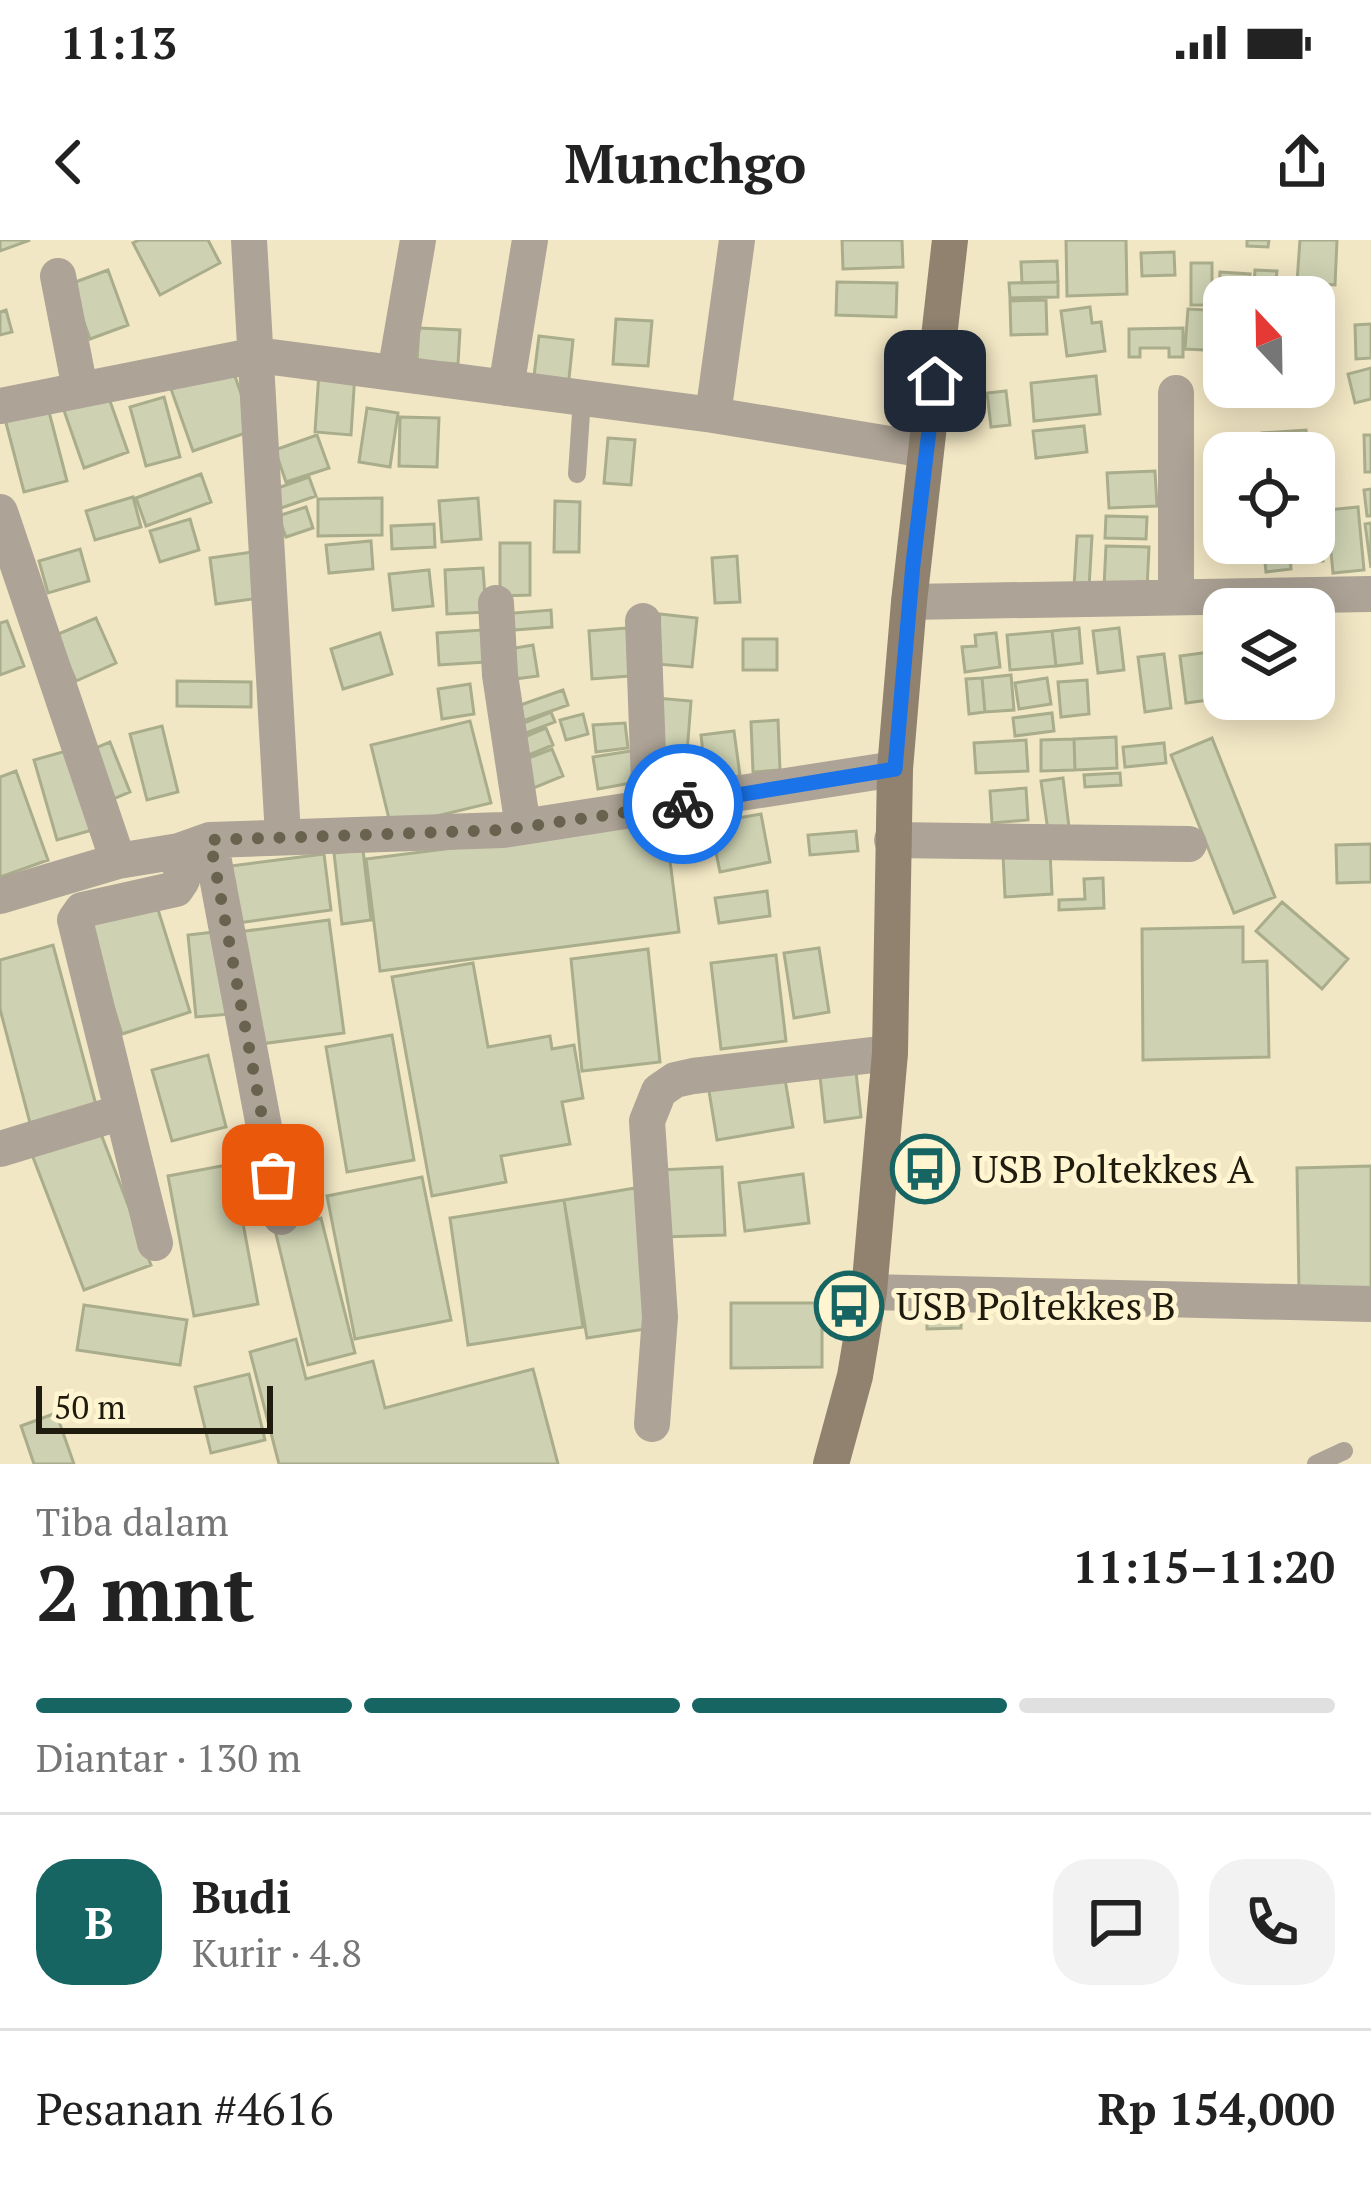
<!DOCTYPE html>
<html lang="id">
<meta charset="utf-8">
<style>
:root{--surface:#fff;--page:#f2f2f2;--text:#222;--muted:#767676;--line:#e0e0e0;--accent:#166562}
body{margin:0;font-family:"PT Serif",serif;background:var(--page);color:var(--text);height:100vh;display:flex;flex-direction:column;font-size:45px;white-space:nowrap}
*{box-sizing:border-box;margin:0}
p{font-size:39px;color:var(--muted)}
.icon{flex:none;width:66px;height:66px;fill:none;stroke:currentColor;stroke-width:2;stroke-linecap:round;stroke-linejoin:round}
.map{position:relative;height:1224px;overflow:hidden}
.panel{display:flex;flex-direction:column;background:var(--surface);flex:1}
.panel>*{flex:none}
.needle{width:78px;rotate:338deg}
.controls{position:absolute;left:1203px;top:36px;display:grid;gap:24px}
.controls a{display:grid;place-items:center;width:132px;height:132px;border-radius:24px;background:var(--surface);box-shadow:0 6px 30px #0003;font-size:60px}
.scale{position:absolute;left:36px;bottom:30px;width:237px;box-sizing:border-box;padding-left:12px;border:6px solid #1f1b0e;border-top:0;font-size:33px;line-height:42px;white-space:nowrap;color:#1f1b0e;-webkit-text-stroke:9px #fff5d1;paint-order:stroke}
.pin{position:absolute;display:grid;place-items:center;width:102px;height:102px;color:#fff;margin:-51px;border-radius:24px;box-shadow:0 6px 18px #0006}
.courier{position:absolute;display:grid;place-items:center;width:120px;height:120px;margin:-60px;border:9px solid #1a73e8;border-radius:50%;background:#fff;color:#222;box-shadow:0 3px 15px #0007}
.overview em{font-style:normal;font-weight:700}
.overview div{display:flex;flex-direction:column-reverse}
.overview{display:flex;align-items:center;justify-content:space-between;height:204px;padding:0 36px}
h1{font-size:78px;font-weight:700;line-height:90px}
.bar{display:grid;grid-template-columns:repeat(4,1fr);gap:18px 12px;align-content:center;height:144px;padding:0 36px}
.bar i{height:15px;border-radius:9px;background:var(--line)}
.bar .current{background:var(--accent)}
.bar p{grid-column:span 4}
.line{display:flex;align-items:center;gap:30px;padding:0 36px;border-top:3px solid var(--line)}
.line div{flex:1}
.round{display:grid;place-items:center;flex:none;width:126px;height:126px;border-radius:36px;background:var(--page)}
.status{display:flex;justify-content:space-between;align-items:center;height:84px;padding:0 60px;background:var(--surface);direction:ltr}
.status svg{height:33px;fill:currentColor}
header{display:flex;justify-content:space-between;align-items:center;height:156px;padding:0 36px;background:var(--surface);font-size:54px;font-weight:700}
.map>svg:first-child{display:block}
.building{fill:#ced2b2;stroke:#a9ad8b;stroke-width:3}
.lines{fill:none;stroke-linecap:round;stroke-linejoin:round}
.service{stroke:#ada396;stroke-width:18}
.minor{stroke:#ada396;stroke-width:36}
.secondary{stroke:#90826f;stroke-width:36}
.done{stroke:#69624e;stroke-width:12;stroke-dasharray:0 21.6}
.route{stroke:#1a73e8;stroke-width:15}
.labels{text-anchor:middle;stroke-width:10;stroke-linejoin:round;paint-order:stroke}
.poi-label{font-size:39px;fill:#1f1b0e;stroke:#fff5d1;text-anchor:start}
</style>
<div class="status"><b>11:13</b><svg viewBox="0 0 49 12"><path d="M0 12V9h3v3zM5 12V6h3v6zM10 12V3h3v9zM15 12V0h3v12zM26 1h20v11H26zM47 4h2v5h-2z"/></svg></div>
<header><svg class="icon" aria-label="back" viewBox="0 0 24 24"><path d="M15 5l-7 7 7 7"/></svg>Munchgo<svg class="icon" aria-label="share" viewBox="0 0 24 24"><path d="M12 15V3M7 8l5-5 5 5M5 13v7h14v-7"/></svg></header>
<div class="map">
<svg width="1371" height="1224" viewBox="0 0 1371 1224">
<rect width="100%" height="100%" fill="#f2e7c4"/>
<path class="building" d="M0,0H30L0,11Z
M139,0H208L220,23L160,55L133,3Z
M842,0H902L903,27L843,29Z
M1066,0H1126L1127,54L1067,56Z
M1247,0H1269L1268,7L1247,6Z
M1300,0H1337L1335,45L1297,42Z
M1174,12L1175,35L1142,36L1141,13Z
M1057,21L1058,42L1022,43L1021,22Z
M1191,23H1212V65H1191Z
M108,30L128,85L90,99L70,44Z
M1255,30L1277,31L1274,57H1253Z
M1220,32L1250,34L1248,57H1224V64H1218Z
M1279,39H1292L1290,57H1278Z
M837,42L897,43L896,77L836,75Z
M1058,42V57L1010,58L1009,43Z
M1046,60L1047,94L1011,95L1010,61Z
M1090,67L1092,83L1101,82L1105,111L1067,116L1061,71Z
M1188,69L1224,71V111L1185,109Z
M6,70L12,92L0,95V72Z
M616,79L652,81L648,126L613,124Z
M1371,84V118L1356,119L1355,85Z
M419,88L460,90L458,124L417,121Z
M1183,88V117H1169V108H1140V117H1129V89Z
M539,96L573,100L568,148L533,144Z
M1314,111L1326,113L1322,140L1314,139Z
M232,128L254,190L193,211L171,149Z
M1371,128V159L1355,163L1348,134Z
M319,132L355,133L351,195L315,192Z
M1096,136L1100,174L1034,181L1031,143Z
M105,147L128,212L84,228L61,162Z
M1006,151L1010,185L991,187L987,153Z
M164,157L180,217L146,226L130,167Z
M48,168L67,241L24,252L5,179Z
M367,168L398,173L390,227L359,222Z
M400,177L439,178L437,227L399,226Z
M1084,186L1087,212L1036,218L1033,191Z
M1306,190L1307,208L1264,212L1262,193Z
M317,195L329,228L286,242L275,210Z
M1364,195H1371V232H1365Z
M608,198L635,200L631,245L604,243Z
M1155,231L1157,266L1109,268L1107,233Z
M201,234L211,262L146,286L136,258Z
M309,237L316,256L281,268L275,249Z
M1371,249V276H1367L1364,250Z
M133,257L141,287L95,300L86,271Z
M382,258V295L318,296V259Z
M478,258L481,299L442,302L439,261Z
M555,261L580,262L579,312H554Z
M306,267L313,288L286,297L278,276Z
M1358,267L1364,330L1333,333L1327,270Z
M1322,275L1323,321H1302V303H1314V276Z
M1106,276L1147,277L1146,299L1105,298Z
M190,279L199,310L160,322L150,291Z
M1371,283V328L1365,284Z
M434,284L435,307L392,309L391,286Z
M1077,296H1092L1089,348L1074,347Z
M371,301L373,329L329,333L326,305Z
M500,303H530V355L500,356Z
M1263,303H1289L1291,329L1266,332Z
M1106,306L1149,307L1147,349L1104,347Z
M80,309L89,341L48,353L39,321Z
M260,311L267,357L216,364L210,318Z
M737,316L740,362L715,363L712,318Z
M483,328L486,372L447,374L445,330Z
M429,330L433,366L393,370L389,334Z
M551,370L552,387L503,391L502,374Z
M660,374L697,378L692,427L656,424Z
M96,378L116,423L76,441L56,395Z
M7,381L24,426L0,435V383Z
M639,387L642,435L592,439L589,391Z
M1079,388L1082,423L1056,426L1052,391Z
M1119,388L1124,430L1098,433L1093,391Z
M483,390L485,422L439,425L437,393Z
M1052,391L1056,426L1010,430L1007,395Z
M380,393L392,434L343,449L331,409Z
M996,393L1000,427L965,432L962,407L976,406L975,395Z
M743,399H777V430H743Z
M533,405L538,436L507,440L503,410Z
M1210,412L1216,459L1186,463L1180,416Z
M1164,414L1171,468L1145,472L1138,417Z
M1011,435L1014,470L985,472L982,438Z
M982,438L985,472L969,474L966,439Z
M1047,438L1051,464L1019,469L1015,443Z
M1087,440L1089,474L1061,477L1058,442Z
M177,441L251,442V467L177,466Z
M470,444L474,474L442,479L438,449Z
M563,450L568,465L517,483L512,468Z
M656,458L691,461L687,513L652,510Z
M551,472L555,482L518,496L514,487Z
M1052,473L1054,491L1015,496L1013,478Z
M583,474L588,494L566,500L560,480Z
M778,480L780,530L753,532L751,482Z
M470,481L491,563L391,587L371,505Z
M625,483L628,508L596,512L593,485Z
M162,486L178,552L147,560L130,494Z
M546,488L553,505L524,517L517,500Z
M734,491L740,536L706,540L701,495Z
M1116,497L1117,528L1075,530L1074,499Z
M1212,498L1275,657L1234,673L1171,515Z
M1074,499L1075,530L1041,531V500Z
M1026,500L1028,531L976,533L974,503Z
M110,502L130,552L113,559L93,509Z
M1164,503L1166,523L1125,527L1123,507Z
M73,509L96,589L57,600L34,520Z
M552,509L563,536L531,549L521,521Z
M637,510L642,541L598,549L593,517Z
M16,531L48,620L0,637V537Z
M1120,533L1121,545L1085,547L1084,535Z
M1063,538L1069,587L1048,591L1041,541Z
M1026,548L1028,580L992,583L990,551Z
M761,574L770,622L720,632L710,583Z
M665,581L679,692L380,731L366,619Z
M856,591L858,611L810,615L808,595Z
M1371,604V642L1337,643L1336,605Z
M363,610L371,680L342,684L334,613Z
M1050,611L1052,654L1005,657L1003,614Z
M324,614L331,670L230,684L223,627Z
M1103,638L1104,668L1059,670V660L1085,659L1084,639Z
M767,651L770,676L719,683L715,658Z
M155,660L190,772L122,794L86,682Z
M1282,662L1348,719L1322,749L1256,691Z
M329,680L344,793L253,805L238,692Z
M1243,687V722L1267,721L1269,817L1143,820L1142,689Z
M223,691L231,774L196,777L188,695Z
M53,705L96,865L30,883L0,769V720Z
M819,708L829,772L794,778L784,713Z
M648,709L660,822L582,831L571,719Z
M776,715L786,801L721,809L711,723Z
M473,723L488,807L550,796L552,809L574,805L583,858L562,862L570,904L501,916L506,942L432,956L392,737Z
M392,795L414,920L347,932L326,807Z
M208,815L226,887L172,901L152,830Z
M856,832L861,877L825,882L820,836Z
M784,833L793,887L717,900L708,845Z
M98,886L151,1025L84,1050L31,912Z
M232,924L258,1064L194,1076L168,936Z
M1371,926V1051L1299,1052L1297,928Z
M722,927L725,995L662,997L659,930Z
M803,934L809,983L745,991L739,943Z
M422,937L451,1080L355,1099L327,956Z
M635,948L658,1087L587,1098L564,960Z
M564,960L583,1087L468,1105L450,978Z
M321,978L355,1113L308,1125L275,990Z
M731,1063H822V1127L731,1128Z
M84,1065L187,1080L180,1125L77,1110Z
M961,1073V1088L927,1089V1074Z
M296,1099L306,1139L373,1121L385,1168L533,1129L558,1224H279L250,1112Z
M249,1134L265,1200L211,1213L195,1147Z
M56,1173L74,1224H34L21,1186Z"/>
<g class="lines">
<path class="service" d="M577,234L582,158
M1316,1224L1344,1211"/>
<path class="minor" d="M249,0L283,596
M58,36L80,149
M395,133L418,0
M506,148L530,0
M1176,153V357
M0,166L257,115L713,175L926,210
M713,175L737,0
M0,272L118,621
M909,362L1371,354
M496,363L500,435L523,587
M643,381L650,569
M210,600L281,977
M892,600L1189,604
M0,656L118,621L179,611L210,600L503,590L895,529
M0,909L122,872
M155,1003L75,680L82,670L176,649L182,640L179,611
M869,1052L1371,1064
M652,1184L660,1077L647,881L659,851L675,840L693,836L890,813"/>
<path class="secondary" d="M831,1224L855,1136L869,1052L890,813L895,529L909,362L950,0"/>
</g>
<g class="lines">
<path class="done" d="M273,935L210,600L503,590L683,564"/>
<path class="route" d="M683,564L895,529L913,324L935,141"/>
</g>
<defs>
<symbol id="bus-ring" viewBox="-11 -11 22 22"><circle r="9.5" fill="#fff5d1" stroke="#166562" stroke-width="1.5"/><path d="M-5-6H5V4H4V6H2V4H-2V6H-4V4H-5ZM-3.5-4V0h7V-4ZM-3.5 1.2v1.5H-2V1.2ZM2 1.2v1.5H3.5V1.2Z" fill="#166562"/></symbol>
</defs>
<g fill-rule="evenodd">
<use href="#bus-ring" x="887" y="891" width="76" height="76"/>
<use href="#bus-ring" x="811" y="1028" width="76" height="76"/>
</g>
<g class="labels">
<g class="poi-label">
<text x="972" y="943">USB Poltekkes A</text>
<text x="896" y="1080">USB Poltekkes B</text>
</g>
</g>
</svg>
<div class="controls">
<a><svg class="needle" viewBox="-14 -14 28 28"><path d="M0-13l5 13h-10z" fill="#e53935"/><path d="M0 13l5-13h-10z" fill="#767676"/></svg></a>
<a><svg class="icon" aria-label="locate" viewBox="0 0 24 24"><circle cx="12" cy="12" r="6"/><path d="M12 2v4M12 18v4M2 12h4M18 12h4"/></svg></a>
<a><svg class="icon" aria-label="layers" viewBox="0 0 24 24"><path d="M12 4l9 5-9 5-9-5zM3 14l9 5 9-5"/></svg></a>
</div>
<div class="scale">50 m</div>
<div class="pin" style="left:273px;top:935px;background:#ea580c"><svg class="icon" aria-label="bag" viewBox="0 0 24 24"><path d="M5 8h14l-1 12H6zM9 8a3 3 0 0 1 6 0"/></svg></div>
<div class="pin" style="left:935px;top:141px;background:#1f2937"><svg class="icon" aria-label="home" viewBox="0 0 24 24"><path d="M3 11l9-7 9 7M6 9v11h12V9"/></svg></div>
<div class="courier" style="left:683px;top:564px"><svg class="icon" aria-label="bike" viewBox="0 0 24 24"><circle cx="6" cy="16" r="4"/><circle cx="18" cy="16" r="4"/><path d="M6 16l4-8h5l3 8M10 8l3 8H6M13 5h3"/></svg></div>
</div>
<section class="panel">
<div class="overview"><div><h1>2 mnt</h1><p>Tiba dalam</p></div><em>11:15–11:20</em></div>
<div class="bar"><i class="current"></i><i class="current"></i><i class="current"></i><i></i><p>Diantar · 130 m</p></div>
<div class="line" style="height:216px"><b class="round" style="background:var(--accent);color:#fff">B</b><div><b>Budi</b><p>Kurir · 4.8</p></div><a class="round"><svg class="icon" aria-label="chat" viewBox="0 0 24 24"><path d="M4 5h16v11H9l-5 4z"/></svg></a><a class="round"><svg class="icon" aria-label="phone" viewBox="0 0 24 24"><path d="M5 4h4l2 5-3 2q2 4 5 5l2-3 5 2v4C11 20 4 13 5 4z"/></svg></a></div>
<div class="line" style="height:156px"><div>Pesanan #4616</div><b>Rp 154,000</b></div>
</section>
